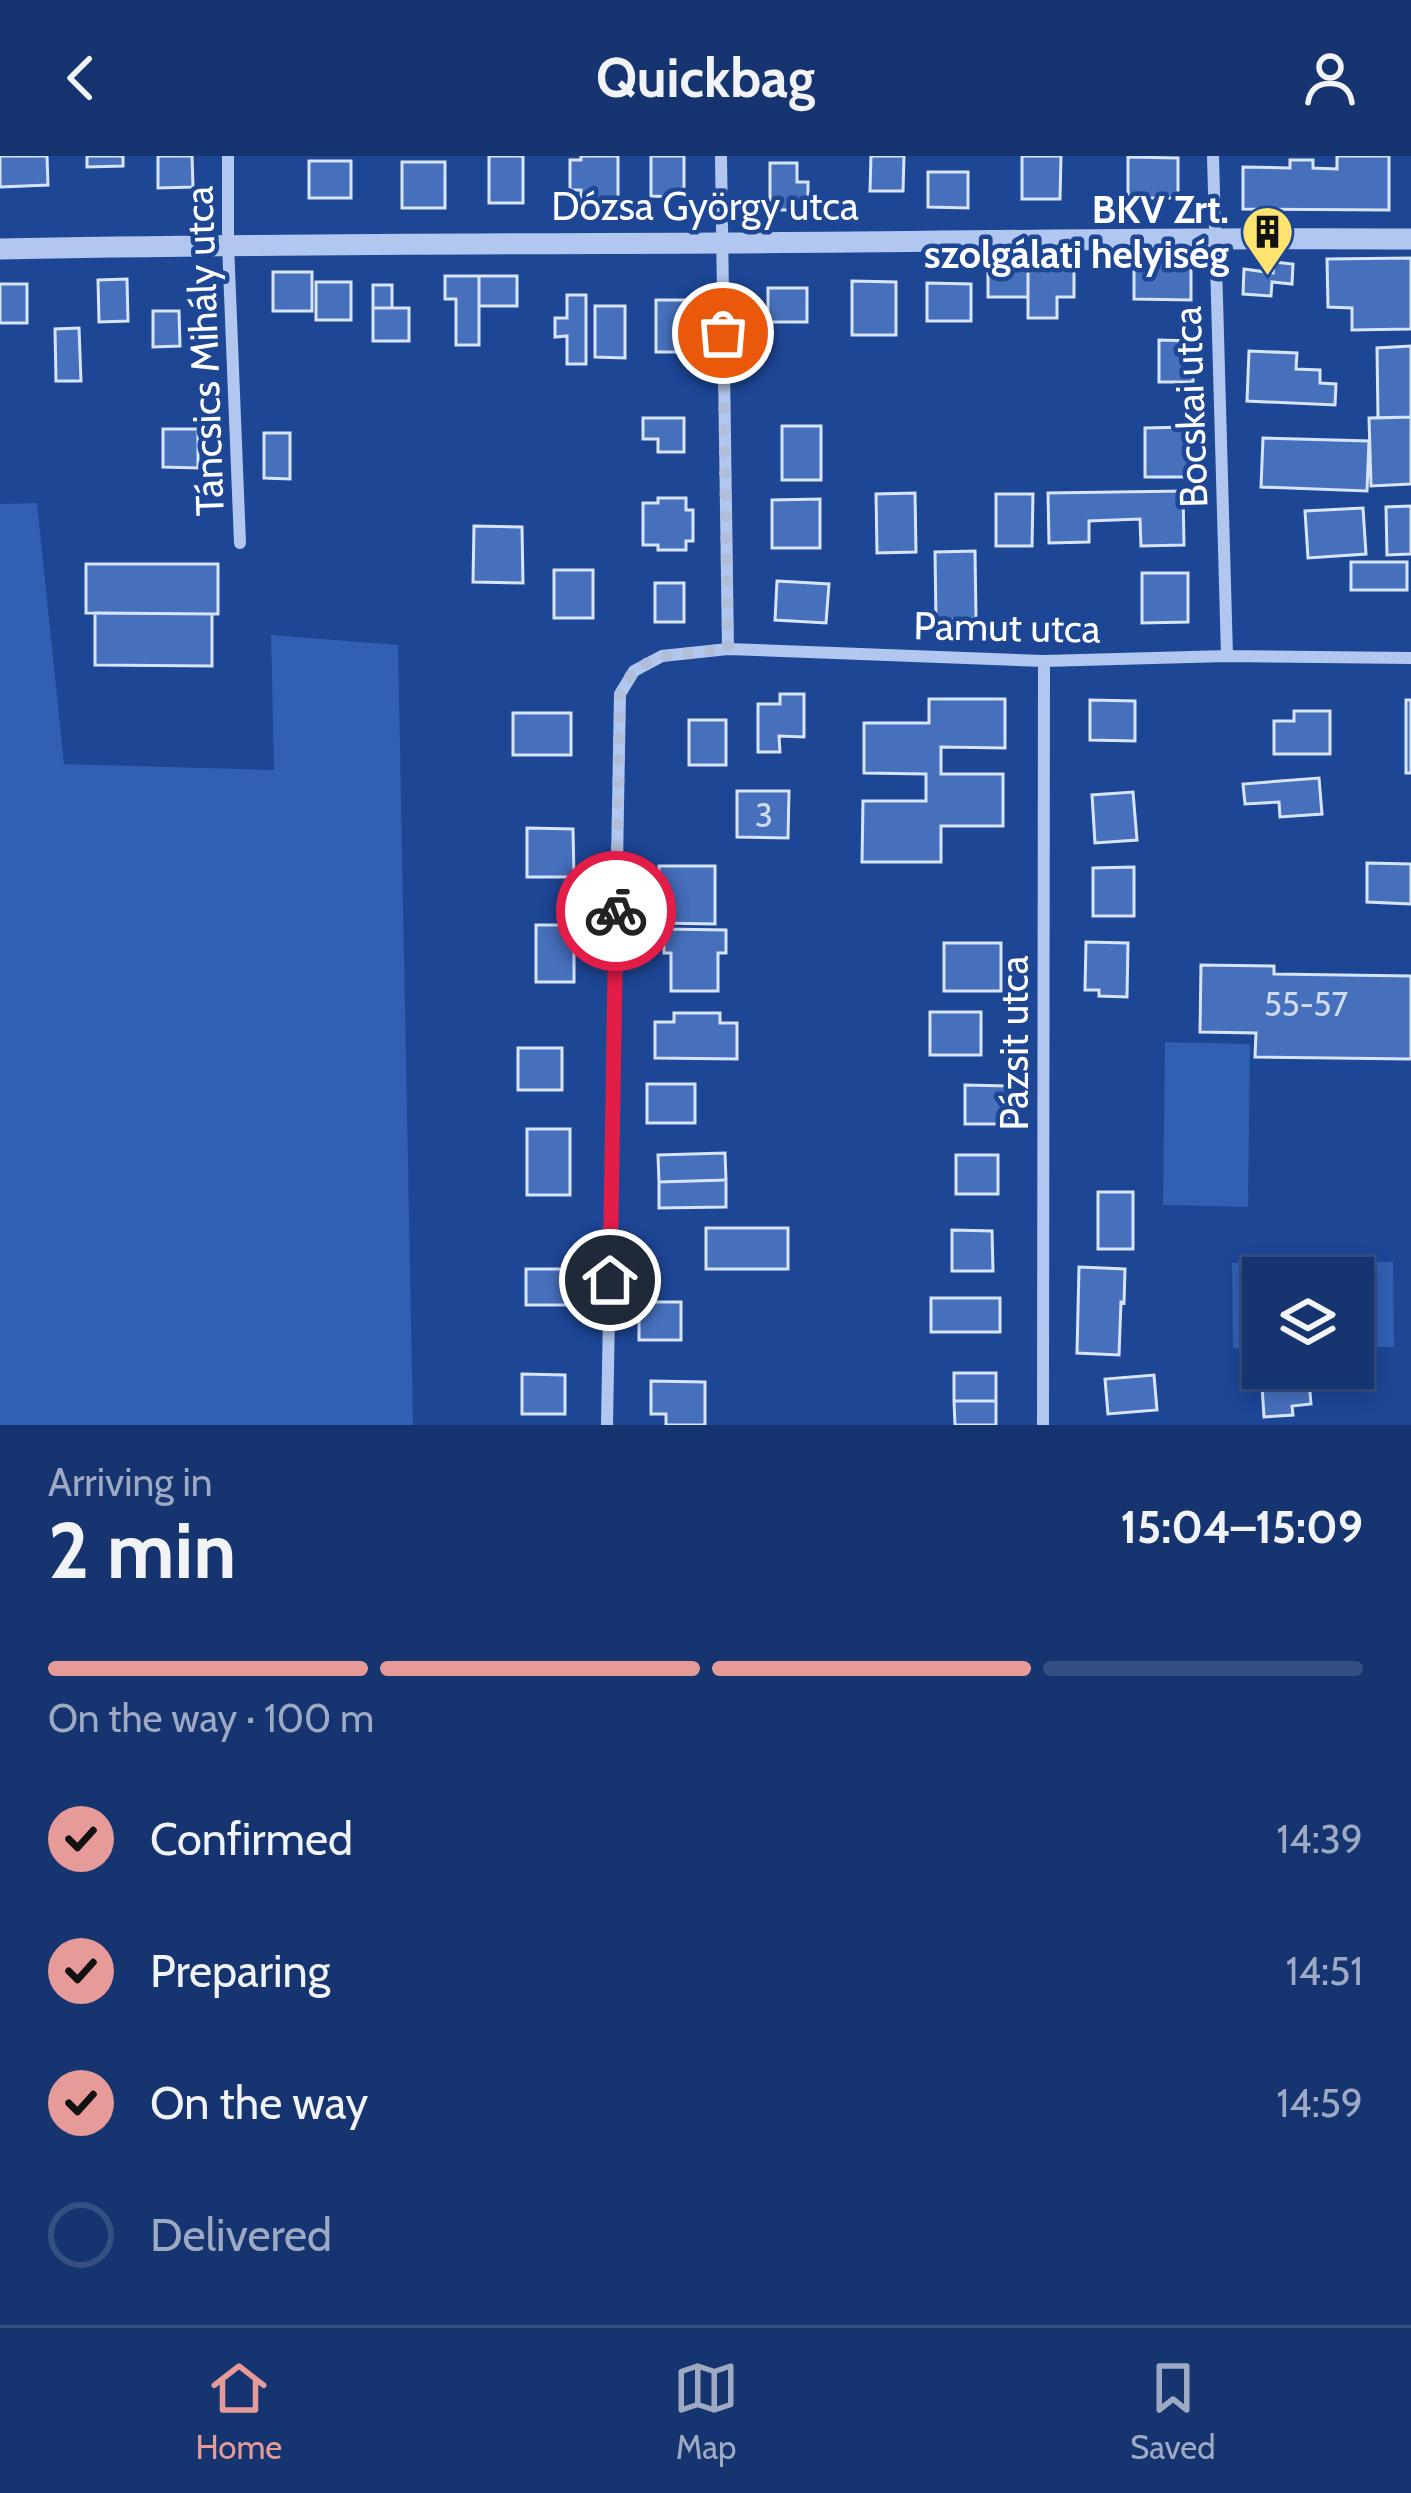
<!DOCTYPE html>
<meta charset="utf-8">
<style>
:root{--surface:#163470;--page:#1f3c75;--text:#f1f3f6;--muted:#9eaac3;--line:#354f83;--accent:#e69b98}
body{margin:0;font-family:Cabin,sans-serif;background:var(--page);color:var(--text);height:100vh;display:flex;flex-direction:column;font-size:45px;white-space:nowrap}
*{box-sizing:border-box;margin:0}
p{font-size:39px;color:var(--muted)}
.icon{flex:none;width:66px;height:66px;fill:none;stroke:currentColor;stroke-width:2;stroke-linecap:round;stroke-linejoin:round}
.map{position:relative;height:1269px;overflow:hidden}
.sheet{display:flex;flex-direction:column;background:var(--surface);flex:1}
.sheet>*{flex:none}
.buttons{position:absolute;left:1242px;top:1101px;display:grid;gap:24px}
.buttons a{display:grid;place-items:center;width:132px;height:132px;border-radius:0px;background:var(--surface);box-shadow:0 6px 18px #0003,0 0 0 3px var(--line);font-size:60px}
.pin{position:absolute;display:grid;place-items:center;width:102px;height:102px;color:#fff;margin:-51px;border:6px solid #fff;border-radius:50%;box-shadow:0 3px 12px #0007}
.courier{position:absolute;display:grid;place-items:center;width:120px;height:120px;margin:-60px;border:9px solid #e11d48;border-radius:50%;background:#fff;color:#222;box-shadow:0 3px 15px #0007}
.overview em{font-style:normal;font-weight:700}
.overview div{display:flex;flex-direction:column-reverse}
.overview{display:flex;align-items:center;justify-content:space-between;height:204px;padding:0 48px}
h1{font-size:78px;font-weight:700;line-height:90px}
.bar{display:grid;grid-template-columns:repeat(4,1fr);gap:18px 12px;align-content:center;height:144px;padding:0 48px}
.bar i{height:15px;border-radius:9px;background:var(--line)}
.bar .current{background:var(--accent)}
.bar p{grid-column:span 4}
ol{padding:0 48px;list-style:none}
li{display:flex;align-items:center;gap:36px;height:132px}
li p{margin-inline-start:auto}
li .icon{padding:12px;border-radius:50%;background:var(--accent);color:#111;stroke-width:4}
li:last-child{color:var(--muted)}
li i{width:66px;height:66px;border:6px solid var(--line);border-radius:50%}
header{display:flex;justify-content:space-between;align-items:center;height:156px;padding:0 48px;background:var(--surface);font-size:54px;font-weight:700}
.menu{display:flex;justify-content:space-around;align-items:center;height:168px;border-top:3px solid var(--line);background:var(--surface);font-size:33px;color:var(--muted)}
.menu a{display:grid;justify-items:center;gap:6px}
.menu .current{color:var(--accent)}
.map>svg:first-child{display:block}
.green{fill:#315fb3}
.building{fill:#466fbc;stroke:#d7e4fb;stroke-width:3}
.lines{fill:none;stroke-linecap:round;stroke-linejoin:round}
.minor{stroke:#b1c7ef;stroke-width:12}
.tertiary{stroke:#b1c7ef;stroke-width:21}
.done{stroke:#b0beda;stroke-width:12;stroke-dasharray:0 21.6}
.route{stroke:#e11d48;stroke-width:15}
.labels{text-anchor:middle;stroke-width:9;stroke-linejoin:round;paint-order:stroke}
.number-label{font-size:33px;fill:#d1dbee}
.street-label{font-size:39px;fill:#fff;stroke:#1d4695}
.poi-label{font-size:39px;font-weight:bold;fill:#fff;stroke:#1d4695;text-anchor:end}
</style>
<header><svg class="icon" aria-label="back" viewBox="0 0 24 24"><path d="M15 5l-7 7 7 7"/></svg>Quickbag<svg class="icon" aria-label="person" viewBox="0 0 24 24"><circle cx="12" cy="8" r="4"/><path d="M4 21q1-7 8-7t8 7"/></svg></header>
<div class="map">
<svg width="1411" height="1269" viewBox="0 0 1411 1269">
<rect width="100%" height="100%" fill="#1d4695"/>
<path class="green" d="M37,347L64,608L274,614L271,479L398,489L413,1269H0V348Z
M1165,886L1250,888L1248,1051L1163,1049Z
M1393,1106L1394,1191H1353V1122H1263V1192H1233L1232,1107Z"/>
<path class="building" d="M0,0H47L48,29L0,31Z
M87,0H123V10L87,11Z
M158,0H192L193,31L158,32Z
M489,0H523V47H489Z
M581,0H618V46H581V34H570V4H581Z
M651,0H684V32L674,33V41L651,40Z
M871,0H904L903,35H870Z
M1022,0H1061L1060,43H1022Z
M1337,0H1389V54L1243,53V11L1290,12V4H1313V12L1337,13Z
M1128,1L1178,2V42H1128Z
M309,5H351V42H309Z
M402,6H445V52H402Z
M770,7H797V26H808V54H770Z
M928,16H968V52L928,51Z
M1411,102V173L1352,174V152L1328,151L1327,103Z
M1274,106L1293,108L1292,128L1272,126L1271,140L1243,138L1244,113L1273,117Z
M1134,108H1191V144L1134,143Z
M988,111H1028V141H988Z
M1028,111H1074V141H1057V162H1028Z
M273,116H312V155H273Z
M445,120H479V189H456V143H445Z
M479,120H517V150H479Z
M127,123L128,165L99,166L98,124Z
M852,125L896,126V179H852Z
M316,126H351V164H316Z
M927,127L971,128V165H927Z
M0,128H27V167H0Z
M373,129H392V152H373Z
M768,132H807V166H768Z
M567,139H586V208H567V180L555,181V162H567Z
M656,144H690V196H656Z
M595,150H625V202L595,201Z
M373,152H409V185H373Z
M153,155H179L180,190L153,191Z
M79,172L81,225H56L55,173Z
M1159,184L1193,185V226H1159Z
M1411,190V261L1378,262L1377,192Z
M1249,195L1297,197L1296,213L1320,214V227L1336,228L1335,249L1247,245Z
M1411,261V328L1371,330L1369,262Z
M643,262H684V296H658V283H643Z
M782,270H821V324H782Z
M1191,271L1192,321H1145V272Z
M163,273H198V312L163,311Z
M264,277H290V323L264,322Z
M1263,282L1369,285L1367,335L1261,331Z
M1183,335L1184,389L1141,390L1140,363L1089,365V386L1049,387L1048,337Z
M915,337L916,396L877,397L876,338Z
M996,338H1033L1032,390H996Z
M658,342H686V354H693V385H686V394H658V389H643V347H658Z
M820,343V392H772V344Z
M1411,350V398L1387,399L1386,351Z
M1363,352L1366,398L1308,402L1305,355Z
M474,370L522,371L523,427L473,426Z
M975,395L976,463L936,464L935,396Z
M1351,406H1407V434H1351Z
M86,408H218V458L86,457Z
M554,414H593V462H554Z
M1142,417H1188V466L1142,467Z
M777,425L829,428L826,467L775,464Z
M655,427H684V466H655Z
M95,457L212,458V510L95,509Z
M780,538H804V581L779,580L780,596H758V548H780Z
M929,543H1005V592L941,591V618H1003V670H941V706H862L863,645H926V618L864,617V567H929Z
M1090,544L1135,545V585L1090,584Z
M1406,544H1411V617H1406Z
M1294,555H1330V598H1274V565H1294Z
M513,557H571V599H513Z
M689,564H726V609H689Z
M1319,622L1322,658L1280,661L1279,646L1245,648L1243,628Z
M737,635H789L788,682L737,681Z
M1133,636L1137,684L1095,687L1092,639Z
M527,672L573,673L574,721H527Z
M1367,707L1411,708V748L1367,746Z
M659,710H715V768L659,767Z
M1134,711V760H1093V712Z
M536,769H574V826H536Z
M664,773L726,774V797H718V835H671V797H664Z
M1086,786L1128,787L1127,841L1099,840V834H1085Z
M944,787H1001V835H944Z
M1201,809L1274,810V818L1411,820V903L1255,901L1256,877L1200,876Z
M930,856H981V899H930Z
M674,857H720V867H737V903L655,902V866H674Z
M518,892H562V934H518Z
M647,928H695V967H647Z
M965,929L1009,930V968H965Z
M527,973H570V1039H527Z
M725,997L726,1024L659,1026L658,999Z
M956,999H998V1038H956Z
M726,1024V1051L659,1052V1026Z
M1098,1036H1133V1093H1098Z
M706,1072H788V1113H706Z
M952,1074L992,1075L993,1115H952Z
M1079,1111L1125,1113L1124,1147L1121,1146L1119,1199L1077,1197Z
M526,1113H567L566,1149H526Z
M931,1142H1000V1176H931Z
M639,1146H681V1184H639Z
M1308,1212L1311,1248L1292,1250L1293,1259L1264,1261L1261,1214Z
M954,1217H996V1245H954Z
M522,1218L565,1219V1258H522Z
M1154,1219L1157,1254L1108,1258L1105,1223Z
M651,1225L705,1226V1269H666V1258H651Z
M954,1245H996V1269H955Z"/>
<g class="lines">
<path class="minor" d="M228,0V88L240,387
M721,0L728,493
M1213,0L1227,500
M607,1269L620,538L634,515L662,500L728,493L1044,505L1227,500L1411,502
M1043,1269L1044,505"/>
<path class="tertiary" d="M0,93C240,88 479,88 719,87C950,86 1180,81 1411,83"/>
</g>
<g class="lines">
<path class="done" d="M616,755L620,538L634,514L662,500L728,493L723,177"/>
<path class="route" d="M610,1124L616,755"/>
</g>
<defs>
<symbol id="building-pin" viewBox="-11 -11 22 30"><path d="M0 17L-7.5 6A9.5 9.5 0 1 1 7.5 6Z" fill="#fee36f" stroke="#1d4695"/><path d="M-4-6H4V6H1V3H-1V6H-4ZM-2.5-4.3h1.7v1.8h-1.7ZM.8-4.3h1.7v1.8H.8ZM-2.5-1h1.7V.8h-1.7ZM.8-1h1.7V.8H.8Z" fill="#111"/></symbol>
</defs>
<g fill-rule="evenodd">
<use href="#building-pin" x="1238" y="46" width="59" height="81"/>
</g>
<g class="labels">
<g class="number-label">
<text x="764" y="671">3</text>
<text x="1306" y="860">55-57</text>
</g>
<g class="street-label">
<text x="705" y="64">Dózsa György utca</text>
<text transform="translate(204 195) rotate(-92)" y="14">Táncsics Mihály utca</text>
<text transform="translate(1190 251) rotate(-92)" y="14">Bocskai utca</text>
<text transform="translate(1007 471) rotate(1)" y="14">Pamut utca</text>
<text transform="translate(1014 887) rotate(-90)" y="14">Pázsit utca</text>
</g>
<g class="poi-label">
<text x="1229" y="67">BKV Zrt.<tspan x="1229" dy="45">szolgálati helyiség</tspan></text>
</g>
</g>
</svg>
<div class="buttons">
<a><svg class="icon" aria-label="layers" viewBox="0 0 24 24"><path d="M12 4l9 5-9 5-9-5zM3 14l9 5 9-5"/></svg></a>
</div>
<div class="pin" style="left:723px;top:177px;background:#ea580c"><svg class="icon" aria-label="bag" viewBox="0 0 24 24"><path d="M5 8h14l-1 12H6zM9 8a3 3 0 0 1 6 0"/></svg></div>
<div class="pin" style="left:610px;top:1124px;background:#1f2937"><svg class="icon" aria-label="home" viewBox="0 0 24 24"><path d="M3 11l9-7 9 7M6 9v11h12V9"/></svg></div>
<div class="courier" style="left:616px;top:755px"><svg class="icon" aria-label="bike" viewBox="0 0 24 24"><circle cx="6" cy="16" r="4"/><circle cx="18" cy="16" r="4"/><path d="M6 16l4-8h5l3 8M10 8l3 8H6M13 5h3"/></svg></div>
</div>
<section class="sheet">
<div class="overview"><div><h1>2 min</h1><p>Arriving in</p></div><em>15:04–15:09</em></div>
<div class="bar"><i class="current"></i><i class="current"></i><i class="current"></i><i></i><p>On the way · 100 m</p></div>
<ol>
<li><svg class="icon" aria-label="check" viewBox="0 0 24 24"><path d="M5 12l5 5 9-10"/></svg>Confirmed<p>14:39</p></li>
<li><svg class="icon" aria-label="check" viewBox="0 0 24 24"><path d="M5 12l5 5 9-10"/></svg>Preparing<p>14:51</p></li>
<li><svg class="icon" aria-label="check" viewBox="0 0 24 24"><path d="M5 12l5 5 9-10"/></svg>On the way<p>14:59</p></li>
<li><i></i>Delivered</li>
</ol>
</section>
<nav class="menu">
<a class="current"><svg class="icon" aria-label="home" viewBox="0 0 24 24"><path d="M3 11l9-7 9 7M6 9v11h12V9"/></svg>Home</a>
<a><svg class="icon" aria-label="map" viewBox="0 0 24 24"><path d="M3 6l6-2 6 2 6-2v14l-6 2-6-2-6 2zM9 4v14M15 6v14"/></svg>Map</a>
<a><svg class="icon" aria-label="saved" viewBox="0 0 24 24"><path d="M7 4h10v16l-5-4-5 4z"/></svg>Saved</a>
</nav>
